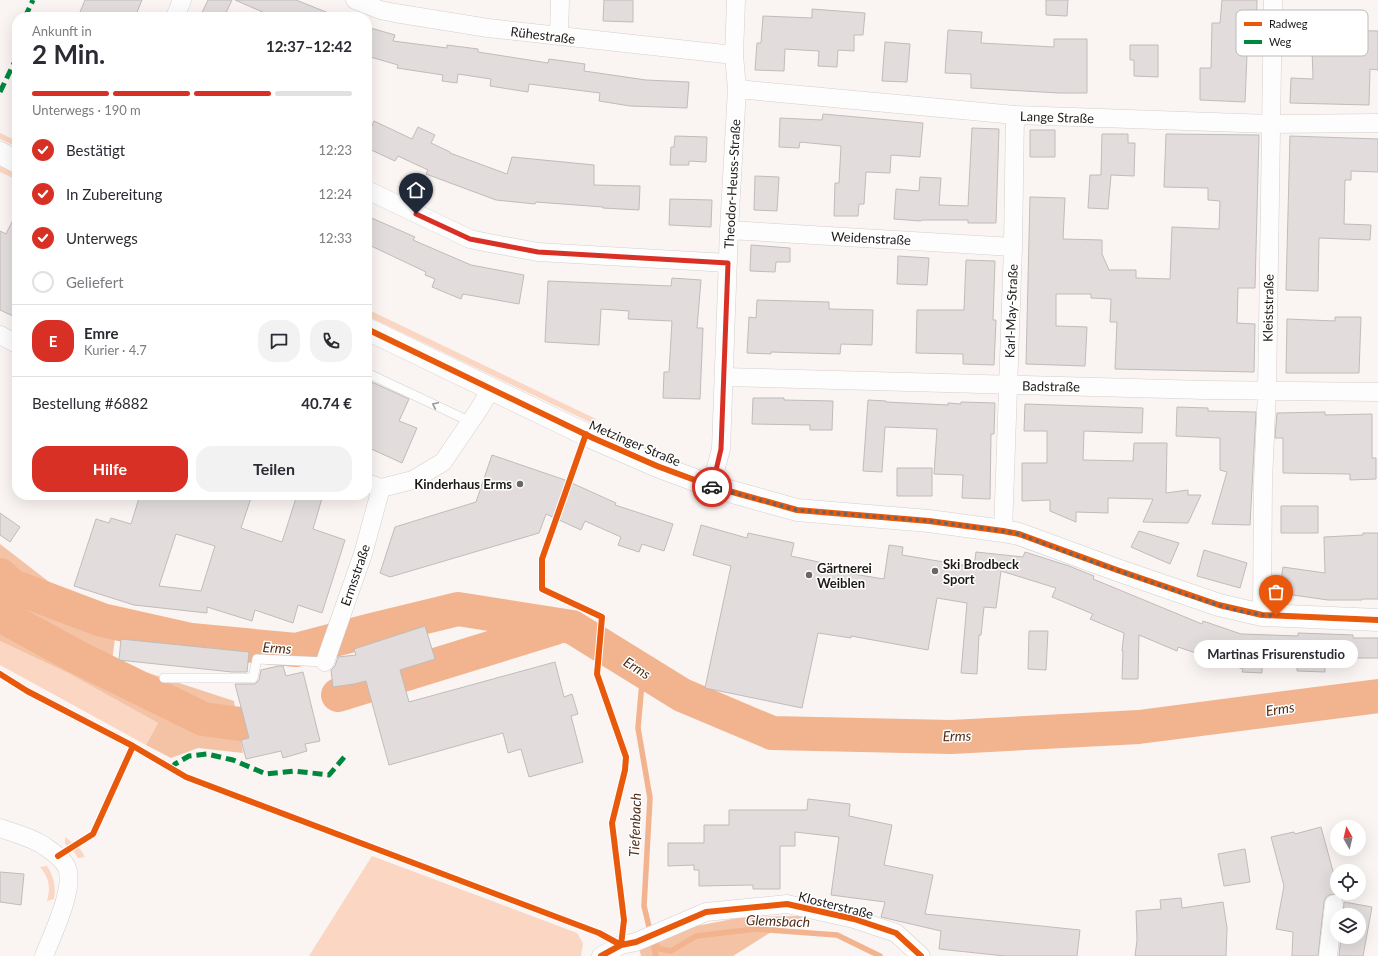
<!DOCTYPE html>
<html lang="de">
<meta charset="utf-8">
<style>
:root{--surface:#fff;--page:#f2f2f3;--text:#2b2b33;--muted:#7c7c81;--line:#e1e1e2;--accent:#d93025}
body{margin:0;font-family:Lato,sans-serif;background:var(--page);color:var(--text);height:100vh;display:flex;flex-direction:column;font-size:15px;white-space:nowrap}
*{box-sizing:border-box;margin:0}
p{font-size:13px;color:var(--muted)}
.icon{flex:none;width:22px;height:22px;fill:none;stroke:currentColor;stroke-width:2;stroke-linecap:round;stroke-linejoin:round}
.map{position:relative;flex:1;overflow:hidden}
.drawer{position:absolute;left:12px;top:12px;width:360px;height:488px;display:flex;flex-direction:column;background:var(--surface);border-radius:16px;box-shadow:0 4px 16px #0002}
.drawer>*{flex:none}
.needle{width:26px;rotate:352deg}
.controls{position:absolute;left:1330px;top:820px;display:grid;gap:8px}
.controls a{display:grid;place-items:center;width:36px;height:36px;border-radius:50%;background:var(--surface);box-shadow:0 4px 16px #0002;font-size:20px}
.pin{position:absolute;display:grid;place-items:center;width:34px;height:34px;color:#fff;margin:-41px -17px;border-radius:50% 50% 50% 0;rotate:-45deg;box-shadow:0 0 4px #0007}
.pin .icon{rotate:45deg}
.courier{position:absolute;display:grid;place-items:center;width:40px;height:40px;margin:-20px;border:3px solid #d93025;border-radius:50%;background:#fff;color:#222;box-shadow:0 1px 5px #0007}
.bubble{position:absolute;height:28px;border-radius:14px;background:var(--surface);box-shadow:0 4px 16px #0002;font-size:13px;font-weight:700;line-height:28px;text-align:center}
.overview em{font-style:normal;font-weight:700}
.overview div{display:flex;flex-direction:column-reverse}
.overview{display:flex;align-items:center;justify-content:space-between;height:68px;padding:0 20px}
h1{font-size:26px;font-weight:700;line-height:30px}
.bar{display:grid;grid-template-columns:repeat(4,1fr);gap:6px 4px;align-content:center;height:48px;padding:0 20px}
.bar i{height:5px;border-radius:3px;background:var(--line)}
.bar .selected{background:var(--accent)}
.bar p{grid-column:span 4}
.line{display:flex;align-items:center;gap:10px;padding:0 20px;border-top:1px solid var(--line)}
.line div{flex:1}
.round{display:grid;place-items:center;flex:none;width:42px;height:42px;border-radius:16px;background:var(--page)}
ol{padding:0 20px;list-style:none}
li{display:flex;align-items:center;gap:12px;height:44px}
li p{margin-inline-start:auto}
li .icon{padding:4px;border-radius:50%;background:var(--accent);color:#fff;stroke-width:4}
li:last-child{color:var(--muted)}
li i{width:22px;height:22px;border:2px solid var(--line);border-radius:50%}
.button{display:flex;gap:8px;margin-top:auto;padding:8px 20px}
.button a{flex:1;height:46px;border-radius:16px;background:var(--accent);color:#fff;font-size:16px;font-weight:700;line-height:46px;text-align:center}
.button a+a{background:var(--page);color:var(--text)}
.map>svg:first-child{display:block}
.green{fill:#fbd6c3}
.forest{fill:#f4c2a4}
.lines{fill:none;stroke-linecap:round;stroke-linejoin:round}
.stream{stroke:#f2b38f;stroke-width:5.5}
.river{stroke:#f2b38f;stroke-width:34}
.building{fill:#e2dddc;stroke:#c0bcba;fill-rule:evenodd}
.service-casing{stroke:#d4cfcd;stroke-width:10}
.minor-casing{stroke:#d4cfcd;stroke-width:19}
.tertiary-casing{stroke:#d4cfcd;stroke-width:23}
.service{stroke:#fefdfd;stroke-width:9}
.minor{stroke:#fefdfd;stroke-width:18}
.tertiary{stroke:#fefdfd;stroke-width:22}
.quiet{stroke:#00873e;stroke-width:5;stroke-dasharray:10 5;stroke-linecap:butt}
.cycleway-casing{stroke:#fff;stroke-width:8}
.cycleway{stroke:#e8590c;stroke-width:6}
.oneway{stroke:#989696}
.done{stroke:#6a6664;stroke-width:4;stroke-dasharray:0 7.2}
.route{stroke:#d93025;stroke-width:5}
.poi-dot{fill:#6a6664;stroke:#fff;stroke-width:1.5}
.labels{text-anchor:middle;stroke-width:3;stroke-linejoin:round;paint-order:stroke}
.street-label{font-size:13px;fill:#1c1917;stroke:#fff}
.poi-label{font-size:13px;font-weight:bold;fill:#1c1917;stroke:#fff;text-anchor:start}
.water-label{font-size:14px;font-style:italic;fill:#512d18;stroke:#fff}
.key{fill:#fff;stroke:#bbbab9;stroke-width:1}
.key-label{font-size:11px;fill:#1c1917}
</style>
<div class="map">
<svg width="1378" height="956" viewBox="0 0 1378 956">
<rect width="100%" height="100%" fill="#faf4f2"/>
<path class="green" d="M0,133L17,141V147L0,139Z
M0,166L17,174V180L0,172Z
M367,309L596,419L594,424L367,316Z
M0,641L68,673L158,723L146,745L0,665Z
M65,837L80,849L85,857L78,858L74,852L65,844Z
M372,856L577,933L583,943L581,956H309Z
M47,866C54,877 56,887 54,899L47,901C51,887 49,878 40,867Z"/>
<path class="forest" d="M0,544L66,595L118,616L112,661L234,701L243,753L198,748L171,758L146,745L158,723L68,673L0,641Z
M806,916L776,929L733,956H641L639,948L686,928L743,917Z"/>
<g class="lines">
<path class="stream" d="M643,671L638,728L650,798L644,906L656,956
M654,943L660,949L671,951L696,936L755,929L837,935L880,956"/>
<path class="river" d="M0,575L12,586L102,620L191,640L296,650L372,630L458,609L572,627L682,695L772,733L951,737L1139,727L1378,696
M0,615L77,657L203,719L248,725
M338,695L555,628"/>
</g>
<path class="building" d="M85,0H142L135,17H78Z
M208,0H232L224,17H200Z
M235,0H296L336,16L274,17Z
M604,0H633V22L603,21Z
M1046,0H1068L1067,16L1046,15Z
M1222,0H1257L1256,54H1247L1245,102L1200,100V68H1211L1212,23H1220Z
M812,9L865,13L863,35H854V51L838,50L837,67L818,66L819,51L785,49L784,71L755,70L757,43H761L763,16L812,18Z
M1293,16H1322L1321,30L1378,31V70L1370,69L1369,105L1290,103L1291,78L1313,79L1312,48L1292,47Z
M367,27L395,35L393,41L447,48V45L478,49V52L548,63L549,59L585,64L584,71L646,80L689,82L687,108L630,106L599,101L600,93L529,84L528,92L490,86L491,79L458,74L457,83L442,81L443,75L397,68L398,65L367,56Z
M948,30L982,32L981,43L1054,47V39H1087V93H1059L971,88V74L945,73Z
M885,42L910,44L907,82L882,81Z
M1130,45H1158V77L1134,76V60H1130Z
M823,114L923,123L920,157L891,155L890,173L866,172L864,204H859L858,216H834L835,183H839L841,146L800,142L799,148L779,147L780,118L822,120Z
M374,121L412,139L418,127L435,135L431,143L450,152V153L507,174L512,157L594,165V185L640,186L639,210L603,208V207L536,202L535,204L496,200L426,174L428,170L398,156L395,161L367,148V136Z
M972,128L999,129L996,223H968V220H922L921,221L894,219L896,189L919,191L920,177L941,178L939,205L968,206Z
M1030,130H1055V157H1030Z
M1102,134H1128V143H1135L1134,176L1111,175L1108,209L1088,208L1090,175H1101Z
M1166,134L1259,135L1255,288H1238L1237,323L1255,324L1254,372L1115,369L1117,322H1110L1111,299L1091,298V294H1056V326L1087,327L1085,366L1026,364L1030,197L1065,198L1063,239L1102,240V254L1109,270H1136V278L1170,279L1172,227L1219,229L1220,201L1208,200V188L1164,187Z
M675,136L707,137L706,162L689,161V165H670L671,147H674Z
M1290,136L1378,139V172L1351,171V180H1345L1344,224L1371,225L1370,240L1319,238L1318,291L1286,290Z
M755,176L779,177L777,211L754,210Z
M670,199L712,200L711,227L669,225Z
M17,212V308L13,316L0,310V231L6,234Z
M367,216L415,237L413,240L471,265L524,275L519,304L463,294L461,299L432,287L435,279L425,275L426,272L367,244Z
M751,245L790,248V262H776L775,272L750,271Z
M898,256L929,258L927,285L897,284Z
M966,260L995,261L993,320H996L994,365L963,364V354L916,353L917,310H964Z
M672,278L701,280L697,328H703L700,399L663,398L664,372H669L672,321L628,319L629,311L601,309L599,345L545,342L548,281L671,286Z
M757,300L829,302V309L873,310L872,345L841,344L840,354L771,352V354L747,353L749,317L756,318Z
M1335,317H1361L1359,373H1286L1287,319L1335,321Z
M367,380L409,399L399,421L417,428L402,463L367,447Z
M753,398H784V400L833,401L832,430H810V425L752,424Z
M868,400L886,401V402L948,405V403L961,404V402L995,403L994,434H991L990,499L962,498L963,475L934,474L937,429L885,427L882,472L863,471Z
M1025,404L1143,408L1142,433L1084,431L1083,460L1133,461L1134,443H1167L1166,493L1188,490V495H1201L1188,523L1143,522L1153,499L1108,498V513L1076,512V522L1050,511V500L1022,501V463H1047V431H1024Z
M1177,407L1208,408V411L1256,412L1250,525L1212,524L1227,472L1220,470V438L1176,436Z
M1325,412V415L1372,414V458H1376V479L1350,480V474L1283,473V438H1275L1277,413Z
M492,455L565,480L616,503L615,505L673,524L664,551L642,544L639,552L618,545L621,537L585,521L581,530L546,514L539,533L390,577L380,573L395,527L476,502Z
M897,468H932V496H897Z
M140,495H252L241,528L282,542L297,495H323L313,529L345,540L322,613L298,605L293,623L255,610L252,621L207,607V613L134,605L74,586L96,519L109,523L111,518L131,524ZM176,534L215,546L201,591L159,586Z
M1281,506H1318V533H1281Z
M0,513L20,527L10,542L0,535Z
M701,525L747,538L748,533L794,543L791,556L837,566L835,571L884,579L889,545L903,547L902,555L974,567L976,552L1023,557L1025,552L1069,566L1094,576L1093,579L1202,624L1203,621L1241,634L1298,636V633L1353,635V638H1378V658H1353L1352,661L1325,660V672L1297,671V665L1262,664V673L1242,672L1243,669L1178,647L1177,651L1139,635L1138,679H1122L1123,651H1122L1124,633L1090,619L1093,614L1052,597L1056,588L1001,571L996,608L984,607L981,635H979L977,674L961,673L967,603L937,598L928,650L851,636V638L818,633L802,708L705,688L731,566L693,555Z
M1139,531L1179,543L1170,564L1131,547Z
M1363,533H1378V599H1362V600H1328L1279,593L1283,567L1325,573L1324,537L1363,535Z
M1204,550L1247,563L1240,588L1197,576Z
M425,626L435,659L400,670L409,702L555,662L564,697L572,694L578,714L571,716L583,762L529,777L521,749L508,753L503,733L389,765L366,681L354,684L333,687L331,670L335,666L338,657L356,655L354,649Z
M1029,631H1048L1046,670L1028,669Z
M121,639L249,652L247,672H232L119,660Z
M278,666H283L286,676L303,672L320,741L305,744L307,751L283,758L281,751L246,759L241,740L249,738L235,684H255L259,680L261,670Z
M808,799L850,804L849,816L892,825L884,865L933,875L925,914L1080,930L1077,956H1005L939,949L941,931L881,917L885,902L831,895L839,837L795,832V846H780V889H753V885L699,886V870H694V865L668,866V843H704V825H729V810H807Z
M1321,827L1337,886V894L1329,895L1326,897L1324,902L1318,956H1292L1293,932L1276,929L1284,886L1271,837L1294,832L1295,834Z
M1245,849L1250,882L1224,886L1218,854Z
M0,872L24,874L21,905L0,902Z
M1181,898L1182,908L1223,902L1227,928L1226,956H1135L1137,940L1136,911L1161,909L1160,900Z
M1344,902L1372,907L1363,956H1339L1341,937H1359V915H1343Z"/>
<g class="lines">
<defs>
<path id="service" d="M367,373L471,422
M164,678H253L257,659L325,662"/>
<path id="minor" d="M355,0L380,10L395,13L488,28L734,55
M175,17L182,0
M559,36L560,0
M737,89L1015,115L1270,124L1378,123
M367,190L470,239L489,243L538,252L728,263
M729,230L1013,247
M0,335L17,344
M724,377L1206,390L1378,392
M367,483L381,488L413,480L443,462L479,409L491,389
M711,486L721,449L729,230L737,89L734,55L736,0
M1003,531L1013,247L1015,115
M1262,615L1263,481L1267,391L1273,0
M325,662L363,554L381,488
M0,828C14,833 30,837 43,845C51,851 63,858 67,868C75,889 52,935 44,956
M601,956L621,945L636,942L706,912L787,904L854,919L896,933L921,956
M1328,956L1334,904"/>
<path id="tertiary" d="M0,153L17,162
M367,329L593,438L657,466L711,486L797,510L929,521L1003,531L1019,534L1117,570L1219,605L1262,615L1378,620"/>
</defs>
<use href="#service" class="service-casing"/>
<use href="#minor" class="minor-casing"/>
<use href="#tertiary" class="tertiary-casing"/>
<use href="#service" class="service"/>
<use href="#minor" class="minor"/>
<use href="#tertiary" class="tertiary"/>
<path class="quiet" d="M25,17L33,0
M0,92L17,57
M171,769L175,764L189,756L207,754L233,760L266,774L294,771L329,775L346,755"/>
<defs>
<path id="cycleway" d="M367,329L593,438L657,466L711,486L797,510L929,521L1003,531L1019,534L1117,570L1219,605L1262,615L1378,620
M586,434L542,559V589L602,617L597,674L626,757L625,770L612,823L624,920L621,945
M0,674L27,691L133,746L186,777L599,933L621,945
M58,856L93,834L133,746
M601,956L621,945L636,942L706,912L787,904L854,919L896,933L921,956"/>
</defs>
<use href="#cycleway" class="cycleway-casing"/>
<use href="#cycleway" class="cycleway"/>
</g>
<defs><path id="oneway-chevron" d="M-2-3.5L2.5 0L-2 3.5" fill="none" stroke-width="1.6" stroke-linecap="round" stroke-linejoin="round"/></defs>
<use class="oneway" href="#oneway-chevron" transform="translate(435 405) rotate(-155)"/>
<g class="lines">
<path class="done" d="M712,487L797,510L929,521L1003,531L1019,534C1065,552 1112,569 1159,585C1197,598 1236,614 1276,616"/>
<path class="route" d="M416,214L470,239L538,252L728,263L721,449L712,487"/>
</g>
<g class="poi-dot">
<circle cx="520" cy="484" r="4"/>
<circle cx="935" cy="571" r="4"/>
<circle cx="809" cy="575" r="4"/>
</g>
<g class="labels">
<g class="street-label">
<text transform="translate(543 35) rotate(7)" y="5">Rühestraße</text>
<text transform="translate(1057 117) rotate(2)" y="5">Lange Straße</text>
<text transform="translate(732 184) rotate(-87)" y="5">Theodor-Heuss-Straße</text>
<text transform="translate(871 238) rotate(3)" y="5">Weidenstraße</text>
<text transform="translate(1268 308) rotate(-89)" y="5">Kleiststraße</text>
<text transform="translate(1011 311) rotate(-88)" y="5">Karl-May-Straße</text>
<text transform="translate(1051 386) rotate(1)" y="5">Badstraße</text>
<text transform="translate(635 443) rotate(23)" y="5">Metzinger Straße</text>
<text transform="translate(355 575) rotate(-71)" y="5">Ermsstraße</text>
<text transform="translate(836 905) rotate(14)" y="5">Klosterstraße</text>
</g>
<g class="poi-label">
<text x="512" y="489" text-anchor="end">Kinderhaus Erms</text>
<text x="943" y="569">Ski Brodbeck<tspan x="943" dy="15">Sport</tspan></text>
<text x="817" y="573">Gärtnerei<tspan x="817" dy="15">Weiblen</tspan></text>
</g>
<g class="water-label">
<text transform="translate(277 648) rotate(4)" y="5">Erms</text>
<text transform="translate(637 668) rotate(32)" y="5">Erms</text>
<text transform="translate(1280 709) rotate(-8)" y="5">Erms</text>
<text transform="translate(957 736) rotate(-1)" y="5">Erms</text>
<text transform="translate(635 825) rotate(-88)" y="5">Tiefenbach</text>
<text transform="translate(778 921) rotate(2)" y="5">Glemsbach</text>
</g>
</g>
<rect x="1236" y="10" width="132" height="46" rx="6" class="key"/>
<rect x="1244" y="22" width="18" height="4" fill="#e8590c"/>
<rect x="1244" y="40" width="18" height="4" fill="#00873e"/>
<g class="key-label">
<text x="1269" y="28">Radweg</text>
<text x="1269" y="46">Weg</text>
</g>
</svg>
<div class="controls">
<a><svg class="needle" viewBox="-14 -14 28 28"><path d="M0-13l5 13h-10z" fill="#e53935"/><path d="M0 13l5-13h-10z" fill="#7c7c81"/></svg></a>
<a><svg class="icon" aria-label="locate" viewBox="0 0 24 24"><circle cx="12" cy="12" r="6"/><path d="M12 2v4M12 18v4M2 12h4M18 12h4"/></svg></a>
<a><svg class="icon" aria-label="layers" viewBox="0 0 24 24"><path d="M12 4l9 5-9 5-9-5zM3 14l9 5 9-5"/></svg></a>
</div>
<div class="pin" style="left:1276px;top:616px;background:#ea580c"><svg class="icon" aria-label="bag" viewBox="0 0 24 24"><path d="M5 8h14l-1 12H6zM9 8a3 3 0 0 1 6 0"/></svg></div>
<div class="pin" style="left:416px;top:214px;background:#1f2937"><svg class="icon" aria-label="home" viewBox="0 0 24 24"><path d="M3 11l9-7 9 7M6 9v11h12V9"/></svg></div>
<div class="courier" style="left:712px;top:487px"><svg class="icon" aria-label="car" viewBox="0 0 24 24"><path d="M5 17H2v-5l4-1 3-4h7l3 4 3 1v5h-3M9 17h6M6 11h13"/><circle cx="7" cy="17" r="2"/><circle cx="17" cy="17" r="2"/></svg></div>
<div class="bubble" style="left:1194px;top:640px;width:164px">Martinas Frisurenstudio</div>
<section class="drawer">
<div class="overview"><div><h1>2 Min.</h1><p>Ankunft in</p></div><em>12:37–12:42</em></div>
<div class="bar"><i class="selected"></i><i class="selected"></i><i class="selected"></i><i></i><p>Unterwegs · 190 m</p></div>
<ol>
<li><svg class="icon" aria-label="check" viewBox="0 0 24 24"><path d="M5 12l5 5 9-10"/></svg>Bestätigt<p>12:23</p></li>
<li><svg class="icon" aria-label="check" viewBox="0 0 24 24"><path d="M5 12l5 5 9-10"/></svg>In Zubereitung<p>12:24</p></li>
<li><svg class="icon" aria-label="check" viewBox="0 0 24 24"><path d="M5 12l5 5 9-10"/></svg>Unterwegs<p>12:33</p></li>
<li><i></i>Geliefert</li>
</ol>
<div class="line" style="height:72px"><b class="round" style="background:var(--accent);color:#fff">E</b><div><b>Emre</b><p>Kurier · 4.7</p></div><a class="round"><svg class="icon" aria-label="chat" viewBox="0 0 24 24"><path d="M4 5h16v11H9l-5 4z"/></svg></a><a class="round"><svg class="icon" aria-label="phone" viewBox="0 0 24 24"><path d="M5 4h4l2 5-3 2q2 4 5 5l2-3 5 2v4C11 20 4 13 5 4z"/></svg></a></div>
<div class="line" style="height:52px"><div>Bestellung #6882</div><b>40.74 €</b></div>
<div class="button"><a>Hilfe</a><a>Teilen</a></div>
</section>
</div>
